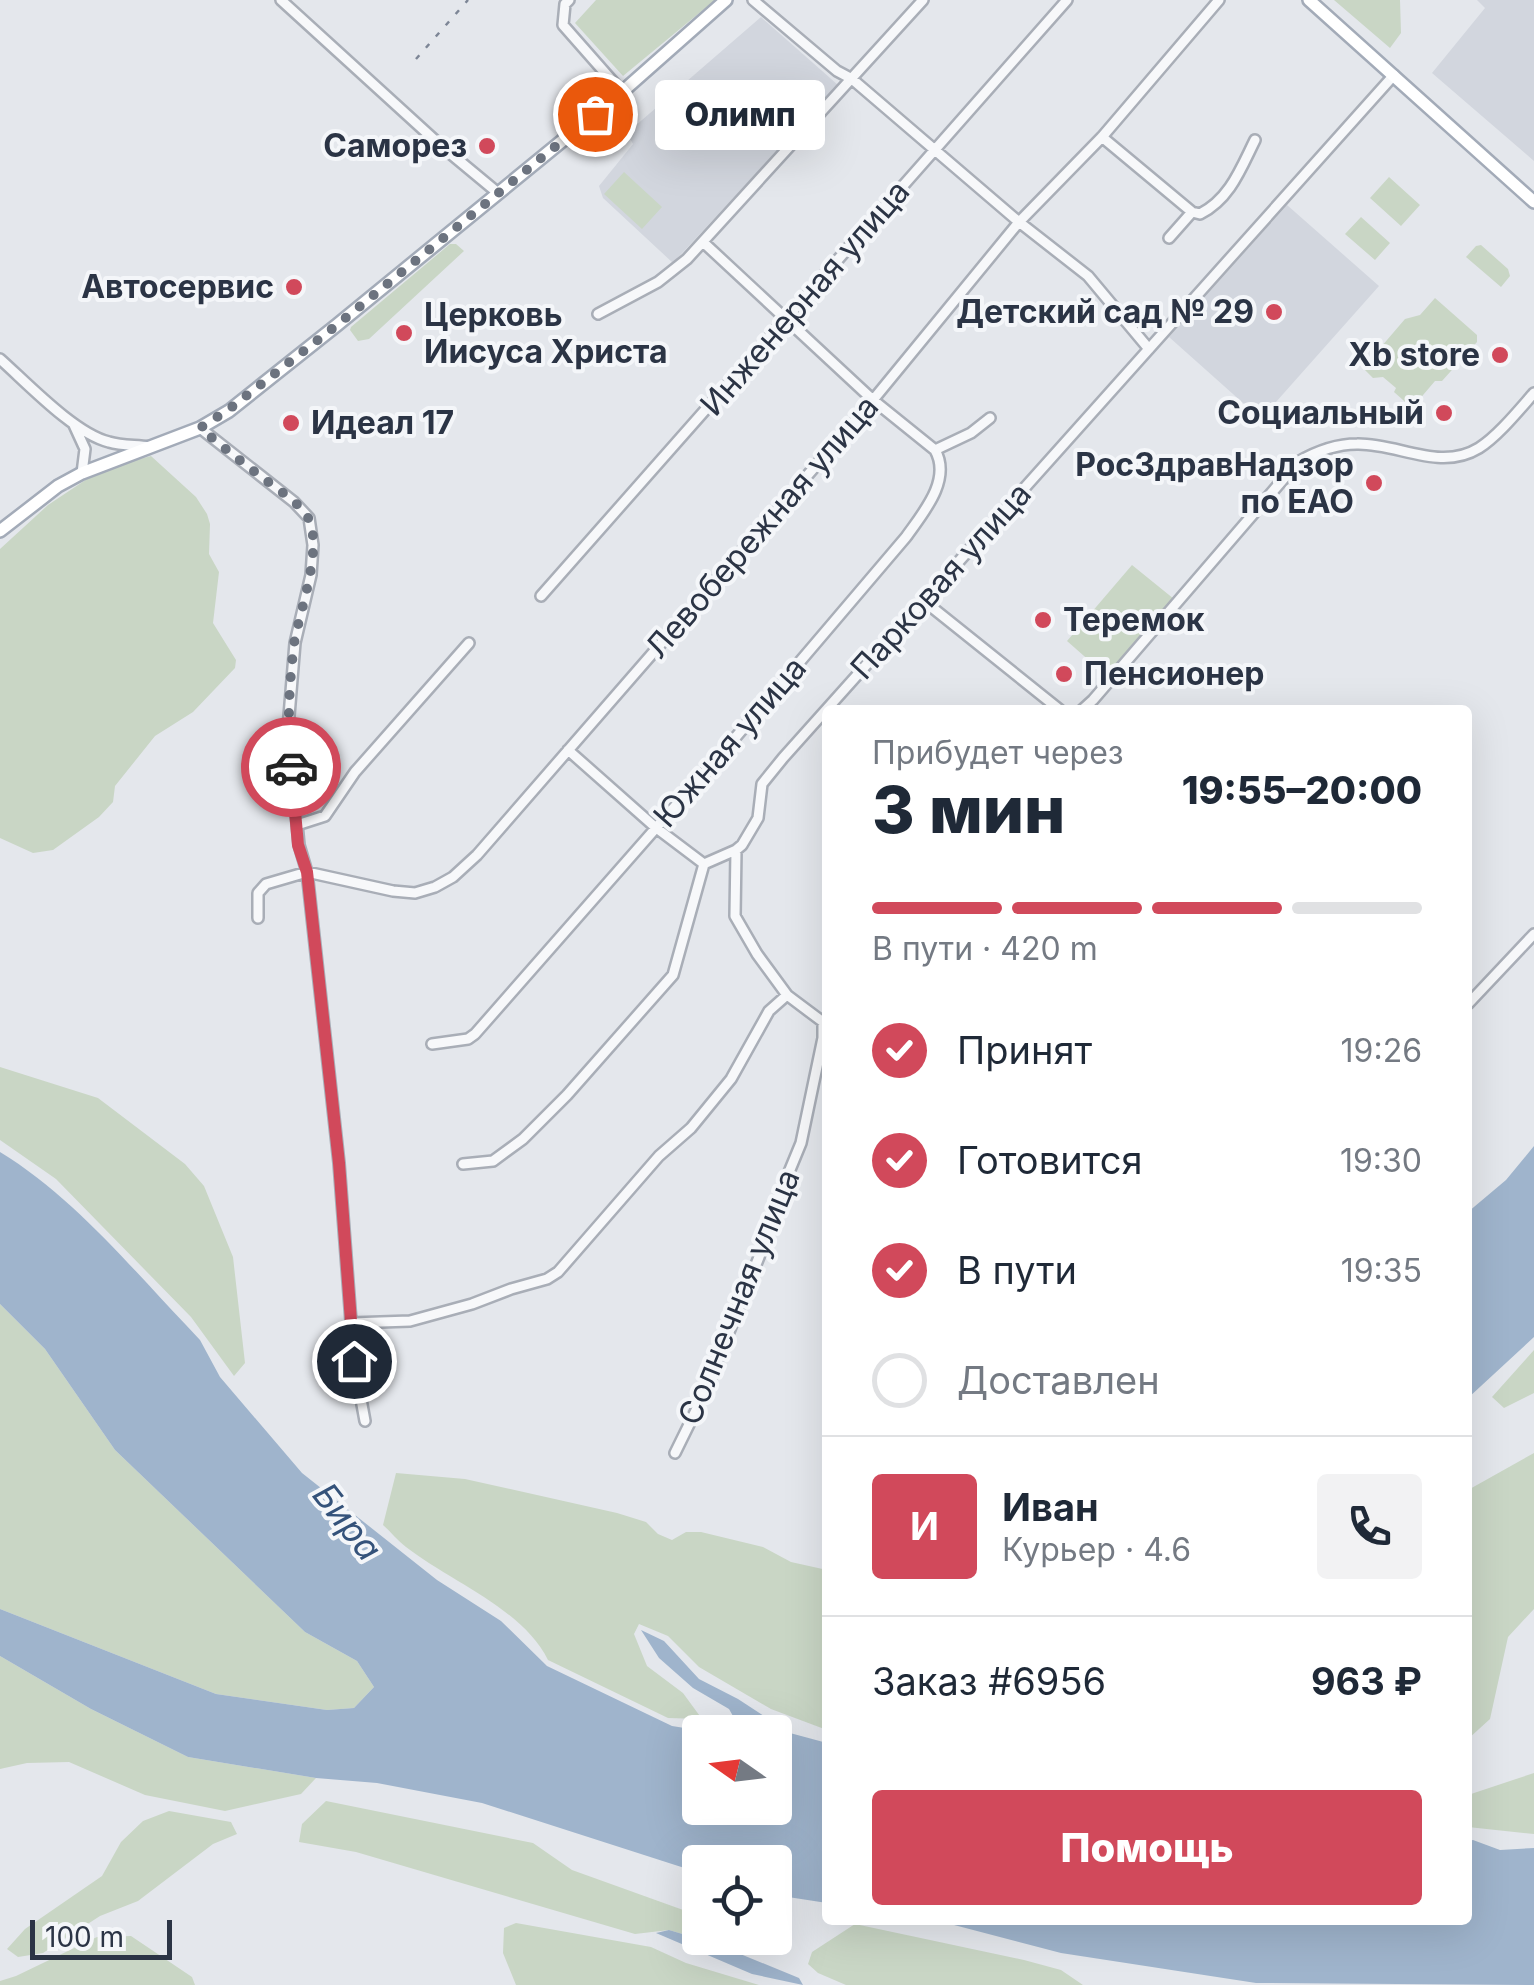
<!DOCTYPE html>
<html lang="ru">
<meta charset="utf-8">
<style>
:root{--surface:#fff;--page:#f2f2f3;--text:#1f2937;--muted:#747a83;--line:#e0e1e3;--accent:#d1495b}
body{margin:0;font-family:Inter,sans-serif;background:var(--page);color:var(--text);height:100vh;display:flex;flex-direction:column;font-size:38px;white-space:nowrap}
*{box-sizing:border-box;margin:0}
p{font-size:32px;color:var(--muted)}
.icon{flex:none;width:55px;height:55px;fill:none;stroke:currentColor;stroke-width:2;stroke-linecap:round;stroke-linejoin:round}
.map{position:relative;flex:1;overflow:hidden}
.sheet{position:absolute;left:822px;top:705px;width:650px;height:1220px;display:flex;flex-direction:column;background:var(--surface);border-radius:10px;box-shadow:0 10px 40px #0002}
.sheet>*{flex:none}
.needle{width:65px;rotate:284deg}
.fabs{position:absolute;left:682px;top:1715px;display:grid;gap:20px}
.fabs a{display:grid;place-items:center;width:110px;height:110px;border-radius:10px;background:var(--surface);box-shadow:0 10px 40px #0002;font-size:50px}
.scale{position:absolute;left:30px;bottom:25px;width:142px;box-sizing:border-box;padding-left:10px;border:5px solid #2b3445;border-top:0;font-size:28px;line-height:35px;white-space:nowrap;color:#2b3445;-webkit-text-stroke:8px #f4f6f9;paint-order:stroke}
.pin{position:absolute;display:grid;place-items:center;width:85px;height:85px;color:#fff;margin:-42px;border:5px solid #fff;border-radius:50%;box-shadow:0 2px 10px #0007}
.courier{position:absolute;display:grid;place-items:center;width:100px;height:100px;margin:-50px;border:8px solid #d1495b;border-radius:50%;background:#fff;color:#222;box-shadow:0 2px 12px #0007}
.bubble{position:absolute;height:70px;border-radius:10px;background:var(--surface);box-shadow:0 10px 40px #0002;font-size:32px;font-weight:800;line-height:70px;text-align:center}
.summary em{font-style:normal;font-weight:800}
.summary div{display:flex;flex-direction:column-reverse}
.summary{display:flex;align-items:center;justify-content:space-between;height:170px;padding:0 50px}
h1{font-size:65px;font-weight:800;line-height:75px}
.bar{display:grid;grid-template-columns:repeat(4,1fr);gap:15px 10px;align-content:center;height:120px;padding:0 50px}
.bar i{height:12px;border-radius:8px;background:var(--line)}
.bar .selected{background:var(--accent)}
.bar p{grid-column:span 4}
.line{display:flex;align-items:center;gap:25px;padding:0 50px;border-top:2px solid var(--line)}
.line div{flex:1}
.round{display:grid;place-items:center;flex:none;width:105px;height:105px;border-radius:10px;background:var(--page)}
ol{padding:0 50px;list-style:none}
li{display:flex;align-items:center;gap:30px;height:110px}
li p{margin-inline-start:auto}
li .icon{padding:10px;border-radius:50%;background:var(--accent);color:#fff;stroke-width:4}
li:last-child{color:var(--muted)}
li i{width:55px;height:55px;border:5px solid var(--line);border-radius:50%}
.cta{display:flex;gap:20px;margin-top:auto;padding:20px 50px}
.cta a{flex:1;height:115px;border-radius:10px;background:var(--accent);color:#fff;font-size:40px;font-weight:800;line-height:115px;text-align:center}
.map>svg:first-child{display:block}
.built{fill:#d2d6de}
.green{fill:#c9d6c5}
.water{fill:#9fb4cc}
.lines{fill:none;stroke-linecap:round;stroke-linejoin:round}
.minor-casing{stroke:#a9aeb7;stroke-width:14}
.major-casing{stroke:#a3abb8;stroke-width:16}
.minor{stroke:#f7f8fa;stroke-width:9}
.major{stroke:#fff;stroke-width:11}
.rail{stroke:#7d8696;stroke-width:2.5;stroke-dasharray:5 10;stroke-linecap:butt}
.done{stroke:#6c737f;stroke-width:10;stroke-dasharray:0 18}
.route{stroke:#d1495b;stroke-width:12}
.poi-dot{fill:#d1495b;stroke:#f4f6f9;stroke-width:4}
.labels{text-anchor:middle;stroke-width:8;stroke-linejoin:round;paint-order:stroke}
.poi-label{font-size:32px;font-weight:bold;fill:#2b3445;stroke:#f4f6f9;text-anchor:end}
.street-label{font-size:32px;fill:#2b3445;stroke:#f4f6f9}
.water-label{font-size:35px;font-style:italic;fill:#34527a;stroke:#f4f6f9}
</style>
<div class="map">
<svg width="1534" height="1985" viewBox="0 0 1534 1985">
<rect width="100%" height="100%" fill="#e4e7ec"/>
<path class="built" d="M1477,0H1534V161L1432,73L1485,8Z
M761,17L838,85L673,263L603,198L599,186L633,144L627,133Z
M1287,205L1379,286L1261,419L1169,337Z"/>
<path class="green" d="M596,0H715L623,76L575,23Z
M1334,0H1400L1401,33L1390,48Z
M624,172L662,207L642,229L604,194Z
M1389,177L1420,205L1401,226L1370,198Z
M1361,217L1390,243L1375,260L1345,234Z
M450,244H456L464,251L369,339L358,341L350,330L351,327Z
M1481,245L1508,269L1510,276L1501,287L1466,257L1476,246Z
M1435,298L1477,335V342L1442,381H1435L1412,408L1394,392L1396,388L1383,377L1373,378L1363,368L1405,319L1420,315Z
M151,456L196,497L207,514L210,524L209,554L219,572L213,623L236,660L235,668L193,712L155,736L115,786L113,802L99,817L53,850L33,853L0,838V549L48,505L102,469Z
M1132,565L1174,599L1109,678L1067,641Z
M0,1067L98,1098L185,1164L204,1186L233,1257L245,1363L234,1376L191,1317L56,1179L0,1140Z
M0,1304L45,1349L115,1450L305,1632L357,1661L374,1687L354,1708L327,1710L216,1694L0,1609Z
M1534,1350V1393L1504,1408L1492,1397Z
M1534,1453V1609L1508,1637L1490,1719L1468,1739V1490Z
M396,1473L465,1479L617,1513L646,1522L658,1534L672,1540L686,1532H701L763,1547L791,1562L827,1570V1730L771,1709L699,1667L668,1636L639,1624L634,1634L647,1666L683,1693L702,1719L668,1718L548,1660C522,1608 451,1582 406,1547C398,1541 391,1532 383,1525Z
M0,1656L91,1709L188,1757L316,1778L301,1794L225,1811L145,1795L69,1762L27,1763L0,1769Z
M1534,1773V1834L1468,1827V1795Z
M326,1801L533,1843L572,1870L686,1911L700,1921V1938H712L716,1944L669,1930L635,1934L356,1852L299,1842L302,1824Z
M169,1811L231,1822L237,1834L213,1844L138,1901L100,1916L43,1953L18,1957L7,1949L25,1929L102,1876L121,1842L143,1821Z
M516,1923L651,1947L686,1963L759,1985H516L503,1953L504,1928Z
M855,1924L1024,1960L1061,1970L1083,1985H846L818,1973L808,1964L812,1952Z
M131,1936L192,1977L195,1985H0V1981L16,1976L97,1937Z"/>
<path class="water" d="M1534,1146V1337L1468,1398V1212L1506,1180Z
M0,1152C72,1196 128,1264 186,1325L200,1340L220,1377L302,1473L437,1580L501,1621L547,1666L672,1726L710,1732H700V1808H775V1732H742L729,1709L693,1688L659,1658L641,1630L664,1641L699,1679L738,1699L790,1733L827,1743V1903L775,1895V1862H700V1873L482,1803L377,1783L316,1778L188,1757L91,1709L0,1656V1609L216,1694L327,1710L354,1708L374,1687L357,1661L305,1632L115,1450L45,1349L0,1304Z
M1473,1840L1500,1850L1534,1848V1985L1256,1983L1061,1953L935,1920H1468V1841Z
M669,1930L716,1944L799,1978L803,1985L752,1974L656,1933Z"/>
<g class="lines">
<defs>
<path id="minor" d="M281,0L439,144L498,193
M569,0L565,4L563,25L622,92
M753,0L837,71L852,79L1019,222L1088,276L1149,349
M1102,137L1192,212
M1169,238L1192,212L1200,214C1230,199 1241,168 1255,140
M703,242L873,400L935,450
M598,314L658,282L687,259L923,0
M0,359C27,383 75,434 109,442C122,446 136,445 149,447
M74,425L85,449L82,473
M200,428L294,502L309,518L313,545L311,575L295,643L288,728L299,845L307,872L339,1163L354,1361L365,1421
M541,596L1067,0
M924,601L1060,710
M1082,710L1093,700L1298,462C1317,451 1335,444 1357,444C1398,443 1440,472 1479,448C1498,436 1519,410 1534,393
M568,750L655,827L704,864
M297,825L325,816L355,772L469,643
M704,864L736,850L742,845L758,818L762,784L783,758L1394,75
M258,918V893L266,884L307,872L393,891L415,893L435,887L453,877L477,855L873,400L1019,222L1102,137L1219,0
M1468,1004L1534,934
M432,1044L468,1039L475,1034L735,738L906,537C923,513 952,480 935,450L971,433L990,418
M463,1164L493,1161L523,1139L567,1095L673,975L704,864
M351,1323L410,1321L472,1304L511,1289L547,1279L558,1272L659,1156L691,1128L731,1079L769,1011L787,995
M675,1453L705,1392L759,1257L780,1194L801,1143L823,1038V1022L787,995L757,954L735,916L736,850"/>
<path id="major" d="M1309,0L1534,202
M0,531L58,486L82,473L200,428L229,411L337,325L622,92L726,0"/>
</defs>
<use href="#minor" class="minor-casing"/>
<use href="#major" class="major-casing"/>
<use href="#minor" class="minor"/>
<use href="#major" class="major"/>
<path class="rail" d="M416,59L468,0"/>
</g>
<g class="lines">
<path class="done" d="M291,767C287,726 289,685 294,644C299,612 325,545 307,516C298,502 280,491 267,481C244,464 222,446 200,428L228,410L337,325L595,114"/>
<path class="route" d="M291,767L298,845L307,872L339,1163L354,1361"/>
</g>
<g class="poi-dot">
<circle cx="487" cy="146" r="10"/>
<circle cx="294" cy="287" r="10"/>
<circle cx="1274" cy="312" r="10"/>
<circle cx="404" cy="333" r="10"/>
<circle cx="1500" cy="355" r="10"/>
<circle cx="1444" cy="413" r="10"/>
<circle cx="291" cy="423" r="10"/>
<circle cx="1374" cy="483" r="10"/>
<circle cx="1043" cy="620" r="10"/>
<circle cx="1064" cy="674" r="10"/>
</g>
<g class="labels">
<g class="poi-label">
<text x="467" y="157">Саморез</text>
<text x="274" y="298">Автосервис</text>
<text x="1254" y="323">Детский сад № 29</text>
<text x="424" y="326" text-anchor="start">Церковь<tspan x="424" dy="37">Иисуса Христа</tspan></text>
<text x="1480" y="366">Xb store</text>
<text x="1424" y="424">Социальный</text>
<text x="311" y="434" text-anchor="start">Идеал 17</text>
<text x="1354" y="476">РосЗдравНадзор<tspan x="1354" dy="37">по ЕАО</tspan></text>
<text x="1063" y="631" text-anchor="start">Теремок</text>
<text x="1084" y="685" text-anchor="start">Пенсионер</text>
</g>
<g class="street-label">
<text transform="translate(805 298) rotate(-49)" y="11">Инженерная улица</text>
<text transform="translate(762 527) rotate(-49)" y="11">Левобережная улица</text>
<text transform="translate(941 581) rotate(-48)" y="11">Парковая улица</text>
<text transform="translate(730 742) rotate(-49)" y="11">Южная улица</text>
<text transform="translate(739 1297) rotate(-68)" y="11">Солнечная улица</text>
</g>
<g class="water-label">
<text transform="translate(347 1522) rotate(52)" y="12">Бира</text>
</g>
</g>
</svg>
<div class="fabs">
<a><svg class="needle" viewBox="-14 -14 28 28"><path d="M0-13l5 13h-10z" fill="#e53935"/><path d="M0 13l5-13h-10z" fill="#747a83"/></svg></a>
<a><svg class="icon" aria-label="locate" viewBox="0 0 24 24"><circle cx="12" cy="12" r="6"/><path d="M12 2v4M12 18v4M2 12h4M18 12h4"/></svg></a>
</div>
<div class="scale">100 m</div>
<div class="pin" style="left:595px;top:114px;background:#ea580c"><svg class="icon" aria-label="bag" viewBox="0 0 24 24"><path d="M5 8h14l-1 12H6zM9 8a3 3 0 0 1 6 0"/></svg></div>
<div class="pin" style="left:354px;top:1361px;background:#1f2937"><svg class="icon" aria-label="home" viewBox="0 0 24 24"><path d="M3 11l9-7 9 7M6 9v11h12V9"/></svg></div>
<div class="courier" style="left:291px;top:767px"><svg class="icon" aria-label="car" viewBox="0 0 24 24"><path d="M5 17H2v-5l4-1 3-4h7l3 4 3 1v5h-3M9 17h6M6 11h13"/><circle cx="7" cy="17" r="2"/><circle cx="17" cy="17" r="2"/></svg></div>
<div class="bubble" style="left:655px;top:80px;width:170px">Олимп</div>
<section class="sheet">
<div class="summary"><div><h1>3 мин</h1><p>Прибудет через</p></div><em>19:55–20:00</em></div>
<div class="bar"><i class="selected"></i><i class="selected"></i><i class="selected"></i><i></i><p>В пути · 420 m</p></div>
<ol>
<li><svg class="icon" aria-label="check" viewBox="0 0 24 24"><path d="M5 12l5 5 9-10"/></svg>Принят<p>19:26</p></li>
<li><svg class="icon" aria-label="check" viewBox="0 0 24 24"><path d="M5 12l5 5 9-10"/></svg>Готовится<p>19:30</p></li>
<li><svg class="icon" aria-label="check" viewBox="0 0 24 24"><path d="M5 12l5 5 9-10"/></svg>В пути<p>19:35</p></li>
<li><i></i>Доставлен</li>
</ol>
<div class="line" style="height:180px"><b class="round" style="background:var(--accent);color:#fff">И</b><div><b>Иван</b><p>Курьер · 4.6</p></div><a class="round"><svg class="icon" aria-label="phone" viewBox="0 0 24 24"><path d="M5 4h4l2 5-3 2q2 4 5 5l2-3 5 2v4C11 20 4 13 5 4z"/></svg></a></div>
<div class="line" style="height:130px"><div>Заказ #6956</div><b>963 ₽</b></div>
<div class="cta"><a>Помощь</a></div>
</section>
</div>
